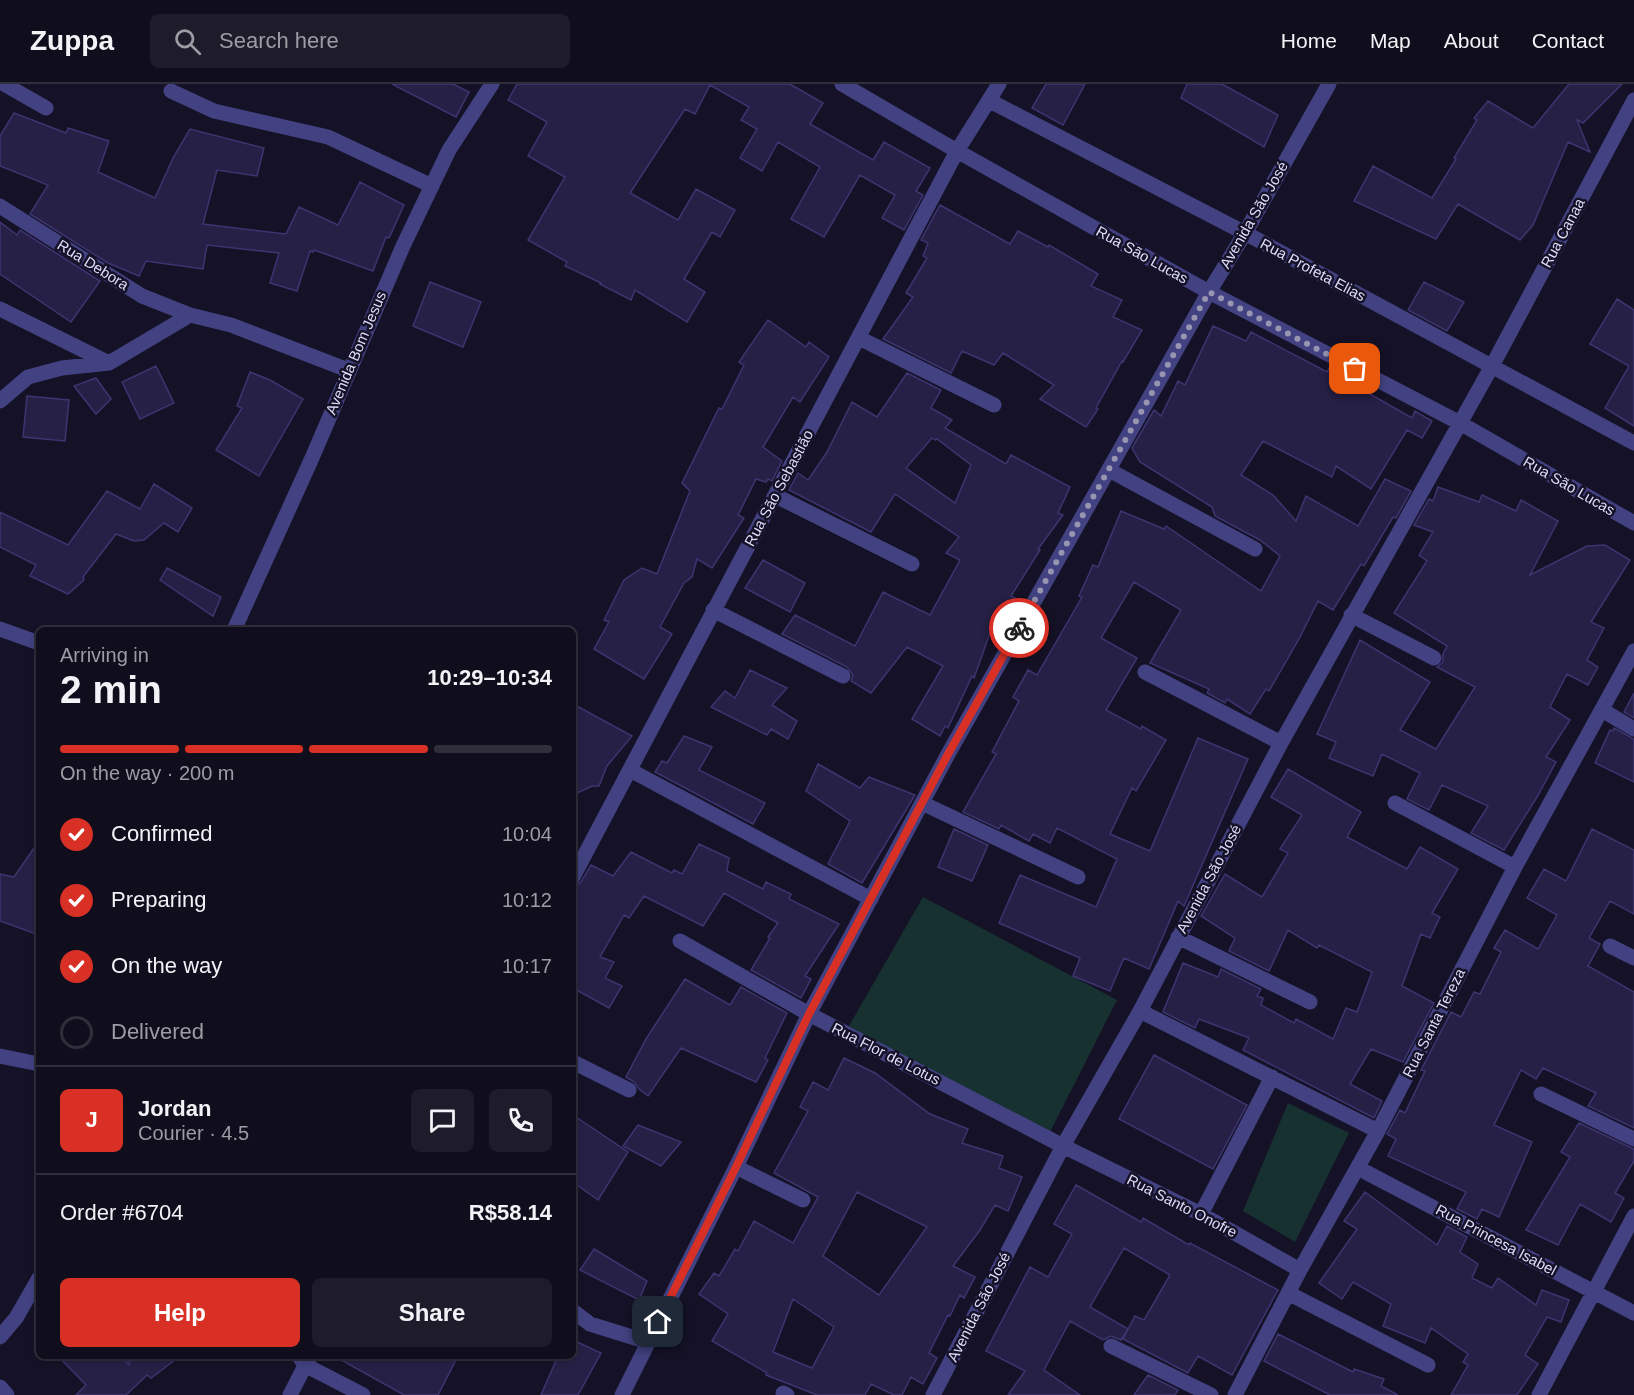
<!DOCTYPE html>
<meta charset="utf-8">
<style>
:root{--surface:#100e1d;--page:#1e1c2a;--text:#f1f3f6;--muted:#9c9ca4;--line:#302e3b;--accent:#d93025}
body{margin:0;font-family:Helvetica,sans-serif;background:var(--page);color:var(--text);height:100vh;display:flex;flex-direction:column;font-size:22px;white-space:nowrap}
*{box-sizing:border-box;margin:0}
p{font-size:20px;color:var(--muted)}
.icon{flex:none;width:33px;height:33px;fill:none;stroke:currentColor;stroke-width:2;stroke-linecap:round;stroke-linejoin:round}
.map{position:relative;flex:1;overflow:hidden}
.sheet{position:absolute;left:36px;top:543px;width:540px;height:732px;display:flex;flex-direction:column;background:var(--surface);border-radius:9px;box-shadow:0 3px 9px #0003,0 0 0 2px var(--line)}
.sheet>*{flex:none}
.pin{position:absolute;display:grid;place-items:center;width:51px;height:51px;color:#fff;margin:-26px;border-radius:12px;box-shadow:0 3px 9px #0006}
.courier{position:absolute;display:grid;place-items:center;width:60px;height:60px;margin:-30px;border:4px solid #d93025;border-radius:50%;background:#fff;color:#222;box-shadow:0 2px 8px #0007}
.overview em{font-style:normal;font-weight:800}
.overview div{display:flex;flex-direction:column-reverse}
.overview{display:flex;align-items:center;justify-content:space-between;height:102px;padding:0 24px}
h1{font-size:39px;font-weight:800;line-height:45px}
.bar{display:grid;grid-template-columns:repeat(4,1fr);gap:9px 6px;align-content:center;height:72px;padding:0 24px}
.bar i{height:8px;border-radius:4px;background:var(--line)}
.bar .active{background:var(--accent)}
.bar p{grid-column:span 4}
.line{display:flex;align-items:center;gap:15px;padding:0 24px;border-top:2px solid var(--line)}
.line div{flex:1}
.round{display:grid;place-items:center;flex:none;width:63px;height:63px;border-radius:9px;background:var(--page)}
ol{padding:0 24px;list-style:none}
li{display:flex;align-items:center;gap:18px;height:66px}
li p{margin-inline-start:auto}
li .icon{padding:6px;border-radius:50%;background:var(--accent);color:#fff;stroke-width:4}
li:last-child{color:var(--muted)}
li i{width:33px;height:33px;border:3px solid var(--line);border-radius:50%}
.action{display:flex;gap:12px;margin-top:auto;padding:12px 24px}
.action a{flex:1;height:69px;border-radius:9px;background:var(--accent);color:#fff;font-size:24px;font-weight:800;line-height:69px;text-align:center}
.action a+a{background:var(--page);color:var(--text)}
header{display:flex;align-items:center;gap:36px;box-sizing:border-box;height:84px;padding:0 30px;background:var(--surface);border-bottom:2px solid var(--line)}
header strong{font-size:28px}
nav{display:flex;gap:33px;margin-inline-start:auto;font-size:21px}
.search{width:420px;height:54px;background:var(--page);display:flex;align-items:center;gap:15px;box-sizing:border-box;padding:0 21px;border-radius:9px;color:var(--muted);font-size:22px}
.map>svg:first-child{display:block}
.green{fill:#16312f}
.building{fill:#262046;stroke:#3e3470;stroke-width:1.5;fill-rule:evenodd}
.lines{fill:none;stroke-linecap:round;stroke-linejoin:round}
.minor{stroke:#424282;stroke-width:15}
.tertiary{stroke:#424282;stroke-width:15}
.done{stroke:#9895b1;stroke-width:6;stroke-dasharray:0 10.8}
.route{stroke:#d93025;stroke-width:8}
.labels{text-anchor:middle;stroke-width:5;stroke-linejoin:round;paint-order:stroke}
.street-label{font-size:15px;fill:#dedcfc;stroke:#151227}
</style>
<header>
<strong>Zuppa</strong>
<div class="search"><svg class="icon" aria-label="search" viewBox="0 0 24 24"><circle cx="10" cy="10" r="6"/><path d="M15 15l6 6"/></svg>Search here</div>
<nav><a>Home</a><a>Map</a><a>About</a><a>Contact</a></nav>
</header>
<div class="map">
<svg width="1634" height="1311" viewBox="0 0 1634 1311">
<rect width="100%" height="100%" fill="#151227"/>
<path class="green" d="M923,813L1117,916L1047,1054L849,942Z
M1288,1019L1349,1049L1295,1158L1243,1127Z"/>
<path class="building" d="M392,0H453L469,8L456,33Z
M517,0H790L823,19L810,40L873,76L884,58L930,84L916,107L923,111L904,146L882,134L895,111L860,91L824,153L791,135L820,83L778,58L762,87L740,74L757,45L741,36L749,23L710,1L695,30L685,25L630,109L678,136L696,105L735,126L720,153L712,148L684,195L705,208L687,238L635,206L631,216L600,200L601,199L565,182L567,178L528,156L565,93L528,72L547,38L508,16Z
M1046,0H1085L1063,41L1032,24Z
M1187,0H1222L1278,31L1264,63L1181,14Z
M1569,0H1622L1583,39L1577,36L1590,68L1568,58L1533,141L1520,156L1458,120L1436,155L1354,117L1373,82L1432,114L1456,75L1454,74L1477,36L1474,34L1488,17L1533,44Z
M14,29L66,49L68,44L109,57L98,88L155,114L173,74L190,45L264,64L257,92L217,86L203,140L286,150L299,123L338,141L360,98L404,121L389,154L386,153L373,187L314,166L313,168L310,167L297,207L270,199L279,169L207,161L203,185L146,177L139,192L108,179L30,130L48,101L0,82V52Z
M940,121L1010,160L1018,147L1048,163L1049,161L1098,190L1091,202L1122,216L1113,233L1142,246L1123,278L1122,277L1096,324L1098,325L1086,343L1040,315L1054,301L1003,269L994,281L962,267L951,289L883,255L913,213L906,209L927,174L923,172L928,159L921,156Z
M0,138L17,151L20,146L100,197L71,238L0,190Z
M430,198L481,218L463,263L413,242Z
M1424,198L1464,218L1447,247L1408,226Z
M1617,215L1634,226V342L1605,324L1629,282L1590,260Z
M768,236L806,263L809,258L829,273L800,318L793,313L763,363L782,377L772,397L768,395L766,398L756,395L738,431L744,434L712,484L697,475L692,493L684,499L660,543L672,550L644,595L594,565L609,538L604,536L624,496L642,484L657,490L690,407L682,399L719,324L722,325L744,281L739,278Z
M1213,242L1246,257L1251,248L1327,288L1330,282L1356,297L1354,301L1412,334L1415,327L1432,337L1422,354L1407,346L1371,405L1336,382L1332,393L1263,357L1241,391L1273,411L1296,437L1306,412L1358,442L1385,395L1411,407L1396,434L1393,433L1364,482L1361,480L1333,526L1318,517L1299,555L1269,607L1266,605L1250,630L1227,615L1225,619L1207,609L1209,605L1150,579L1181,526L1134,498L1101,554L1137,574L1106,626L1141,645L1142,642L1166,656L1136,707L1132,704L1110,750L1150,767L1198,654L1248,675L1184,822L1178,817L1149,885L1124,874L1110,907L1073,892L1080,874L999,839L1020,791L1096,823L1117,775L1057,744L1050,759L1033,750L1029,757L1001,741L999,745L963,728L996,670L992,668L1019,617L1013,613L1028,586L1037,591L1082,513L1079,512L1093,481L1098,483L1121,427L1164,445L1166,442L1261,507L1280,472L1260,456L1215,432L1212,423L1140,378L1132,364L1154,326L1161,332L1178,297L1185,301Z
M156,282L174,319L140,335L122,298Z
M250,288L270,296L303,315L259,392L216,366L242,324L237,322Z
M907,289L941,306L931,324L952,336L945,344L1006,380L1011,371L1070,403L1058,429L1063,431L1038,465L1040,466L1011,512L1015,514L1000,538L995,535L974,594L972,592L948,644L945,642L940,652L912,635L943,582L907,563L871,609L851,597L853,591L847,583L782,550L795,531L855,562L883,508L930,531L960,476L946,469L959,453L895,410L871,448L789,406L798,389L808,396L827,368L852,318L877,333ZM932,354L935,356L937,355L971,381L955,419L906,384Z
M96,294L111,315L96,330L74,302Z
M27,312L69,316L65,357L23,353Z
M154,400L192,424L178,448L164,439L144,456L134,457L116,450L83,493L84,496L68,510L30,492L36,481L0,463V428L68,461L107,407L140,425Z
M1438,403L1479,418L1482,411L1516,427L1521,416L1558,437L1530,491L1587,462L1605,461L1630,476L1591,538L1604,544L1587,576L1598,583L1588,601L1567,590L1550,623L1570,636L1546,673L1556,678L1537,713L1504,766L1471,749L1488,722L1442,701L1429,726L1407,715L1420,689L1382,670L1373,692L1329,674L1336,658L1317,650L1360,556L1430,598L1400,646L1436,665L1475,603L1437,583L1443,578V570L1447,562L1394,529L1427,477L1419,471L1433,448L1414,441L1429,415L1433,417Z
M763,476L805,499L790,528L745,504Z
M167,484L221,513L213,532L160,496Z
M750,586L787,604L772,621L797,637L788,655L771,645L767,651L711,623L725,607L735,614Z
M1634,609V634L1624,628Z
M573,620L632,652L607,682L599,702H592L573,711Z
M1614,644L1634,655V698L1595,679L1610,646L1613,647Z
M684,652L712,663L699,686L765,719L753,740L655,688L662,677L667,679Z
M818,680L860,704L869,693L915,711L862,799L828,780L850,737L806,707Z
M1288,685L1361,728L1347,753L1407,785L1420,763L1458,785L1432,829L1440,833L1430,854L1421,850L1402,902L1434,919L1403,978L1371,965L1350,1000L1382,1017L1374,1034L1243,966L1249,954L1199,935L1195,944L1163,928L1183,879L1218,893L1221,885L1261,905L1257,912L1263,914L1261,921L1294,939L1296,935L1333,955L1346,924L1357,928L1372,888L1319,861L1317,864L1288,846L1269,887L1229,867L1235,854L1201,832L1225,790L1262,813L1288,769L1280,765L1302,731L1271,713Z
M954,745L988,761L972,797L938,783Z
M1592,745L1634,766V830L1610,817L1589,854L1600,860L1588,882L1634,908V1044L1588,1022L1596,1009L1543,984L1536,995L1521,986L1494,1041L1532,1058L1499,1133L1482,1125L1477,1135L1457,1125L1466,1108L1388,1072L1396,1055L1387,1050L1400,1026L1405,1029L1425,987L1421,986L1451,928L1461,933L1474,908L1480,910L1501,868L1494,864L1505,846L1538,865L1557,831L1527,814L1544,785L1566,797Z
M39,757V851L0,837V790L14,793Z
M699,760L729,774L727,787L763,805L766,798L791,810L789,815L839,840L805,892L811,895L801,914L751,886L770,854L768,853L778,839L724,809L703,842L644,812L629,834L624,831L600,873L614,878L605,894L622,902L609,924L573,904V803L581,798L591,781L613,792L631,768L672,789L674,786L682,790Z
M685,895L730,921L741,903L787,929L765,974L768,976L756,998L681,964L648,1012L639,1005L634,998L626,993L646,955Z
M1154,971L1247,1021L1213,1085L1119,1035Z
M844,974L875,989L930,1030L968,1045L962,1059L1003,1072L999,1084L1022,1093L1008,1127L995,1121L980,1146L953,1182L975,1193L964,1214L960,1211L950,1232L948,1231L929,1269L937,1274L923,1300L911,1293L902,1311H894L871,1300L865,1311H817L766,1291L767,1289L712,1257L728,1230L699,1210L714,1189L719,1192L735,1165L738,1167L754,1137L793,1159L818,1113L774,1089L808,1027L800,1023L813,998L828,1006ZM857,1108L927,1143L879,1211L823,1172ZM793,1215L834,1243L812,1284L773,1268Z
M573,1031L628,1068L598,1116L573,1098Z
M1579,1039L1634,1065V1077L1615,1109L1624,1114L1611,1138L1580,1120L1558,1161L1526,1146L1570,1073L1561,1068Z
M638,1041L681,1058L661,1082L623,1062Z
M1076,1101L1141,1138L1143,1134L1189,1161L1190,1159L1278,1206L1232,1291L1198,1272L1188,1289L1123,1255L1128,1245L1121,1256L1111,1252L1103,1256L1070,1237L1044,1286L1080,1311H1008L1025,1287L986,1267L1030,1183L1048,1193L1072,1150L1054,1140ZM1124,1164L1170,1191L1144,1236L1135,1232L1128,1245L1090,1223Z
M1365,1108L1437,1161L1447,1142L1467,1153L1460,1168L1478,1180L1472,1194L1492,1204L1498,1194L1536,1221L1542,1206L1569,1216L1561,1238L1547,1233L1525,1271L1538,1280L1517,1311H1451L1468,1281L1463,1278L1468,1270L1431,1244L1425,1259L1383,1242L1391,1220L1353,1198L1342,1215L1319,1199L1357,1145L1344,1137Z
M594,1165L647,1197L639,1216L580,1186Z
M1278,1250L1353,1288L1354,1285L1384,1295L1381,1302L1398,1311H1330L1264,1277Z
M573,1256L601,1269L578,1311H541L558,1272H573Z
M58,1272H105L109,1276L119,1272L129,1281L130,1279L121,1272H180L151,1294L147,1291L126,1311H76L86,1301Z
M334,1272H458L438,1311H404Z
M1148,1291L1178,1306L1175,1311H1134Z"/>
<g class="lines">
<path class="minor" d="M4,0L46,24
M842,0L957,67L1209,208L1460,339L1634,439
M171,7L214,27L328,53L432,102
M990,17L1245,149L1634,359
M0,122L142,212L190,231L231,241L348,286
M0,225L109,279
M859,254L994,321
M0,317L28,293L62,284L109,279L190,231
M1109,386L1255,465
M776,412L912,480
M713,526L843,592
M1351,531L1434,574
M0,545L39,559
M234,546L312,374L403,162L449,66L492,0
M1145,588L1281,659
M1602,626L1634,645
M630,686L871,815
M922,719L1078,793
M1395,719L1515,783
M573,793L957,67L999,0
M1178,853L1310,918
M680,857L809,930L1063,1062L1201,1130L1300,1186
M1610,862L1634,874
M1140,927L1378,1047
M0,972L39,980
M573,978L629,1006
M1541,1010L1634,1055
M736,1083L803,1116
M1358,1084L1634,1229
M1201,1130L1272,993
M1288,1209L1428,1281
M573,1227L590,1240L648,1258
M0,1253L16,1234L39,1194
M1111,1262L1211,1311
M299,1272L305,1281L363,1311
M0,1303L7,1311
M783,1309L787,1311
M290,1311L309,1274
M933,1311L1063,1062L1140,927L1281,659L1492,282L1634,16
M1235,1311L1300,1186L1378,1047L1515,783L1634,567
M1539,1311L1634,1132"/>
<path class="tertiary" d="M622,1311L736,1083L809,930L947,672L1209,208L1245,149L1329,0"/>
</g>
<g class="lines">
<path class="done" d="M1019,544L1209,208L1355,285"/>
<path class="route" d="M658,1238L736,1083L809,930L947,672L1019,544"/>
</g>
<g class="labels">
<g class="street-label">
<text transform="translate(1254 131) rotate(-60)" y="5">Avenida São José</text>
<text transform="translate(1563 149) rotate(-62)" y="5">Rua Canaa</text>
<text transform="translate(1142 171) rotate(29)" y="5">Rua São Lucas</text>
<text transform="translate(93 181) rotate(32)" y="5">Rua Debora</text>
<text transform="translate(1313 186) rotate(28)" y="5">Rua Profeta Elias</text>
<text transform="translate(356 269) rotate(-67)" y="5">Avenida Bom Jesus</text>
<text transform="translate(1569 402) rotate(30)" y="5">Rua São Lucas</text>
<text transform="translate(779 404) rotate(-62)" y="5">Rua São Sebastião</text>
<text transform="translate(1209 795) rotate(-62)" y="5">Avenida São José</text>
<text transform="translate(1434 939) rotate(-63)" y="5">Rua Santa Tereza</text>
<text transform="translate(886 970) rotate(27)" y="5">Rua Flor de Lotus</text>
<text transform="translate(1182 1122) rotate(27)" y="5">Rua Santo Onofre</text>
<text transform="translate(1496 1156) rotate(28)" y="5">Rua Princesa Isabel</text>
<text transform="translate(979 1223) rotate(-63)" y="5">Avenida São José</text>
</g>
</g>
</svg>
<div class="pin" style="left:1355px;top:285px;background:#ea580c"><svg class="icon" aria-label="bag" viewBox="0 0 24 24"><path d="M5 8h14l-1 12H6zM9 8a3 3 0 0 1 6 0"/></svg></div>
<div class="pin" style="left:658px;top:1238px;background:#1f2937"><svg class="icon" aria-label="home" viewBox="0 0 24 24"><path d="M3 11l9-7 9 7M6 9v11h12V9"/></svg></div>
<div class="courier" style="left:1019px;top:544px"><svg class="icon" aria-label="bike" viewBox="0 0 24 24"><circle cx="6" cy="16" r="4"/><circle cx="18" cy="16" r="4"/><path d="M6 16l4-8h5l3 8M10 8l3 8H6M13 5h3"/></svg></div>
<section class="sheet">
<div class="overview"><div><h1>2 min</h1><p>Arriving in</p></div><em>10:29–10:34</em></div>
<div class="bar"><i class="active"></i><i class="active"></i><i class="active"></i><i></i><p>On the way · 200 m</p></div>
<ol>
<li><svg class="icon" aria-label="check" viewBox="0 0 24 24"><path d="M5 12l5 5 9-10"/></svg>Confirmed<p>10:04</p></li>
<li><svg class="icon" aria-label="check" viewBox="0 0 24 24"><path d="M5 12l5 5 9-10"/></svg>Preparing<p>10:12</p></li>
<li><svg class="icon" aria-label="check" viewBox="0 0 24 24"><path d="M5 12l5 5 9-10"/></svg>On the way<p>10:17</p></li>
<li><i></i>Delivered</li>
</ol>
<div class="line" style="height:108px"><b class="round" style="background:var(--accent);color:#fff">J</b><div><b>Jordan</b><p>Courier · 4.5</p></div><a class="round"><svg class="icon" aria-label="chat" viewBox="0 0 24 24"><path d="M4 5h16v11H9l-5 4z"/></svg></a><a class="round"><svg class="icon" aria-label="phone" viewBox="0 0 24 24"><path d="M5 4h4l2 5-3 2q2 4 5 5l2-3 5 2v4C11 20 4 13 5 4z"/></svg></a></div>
<div class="line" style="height:78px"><div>Order #6704</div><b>R$58.14</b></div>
<div class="action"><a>Help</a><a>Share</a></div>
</section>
</div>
